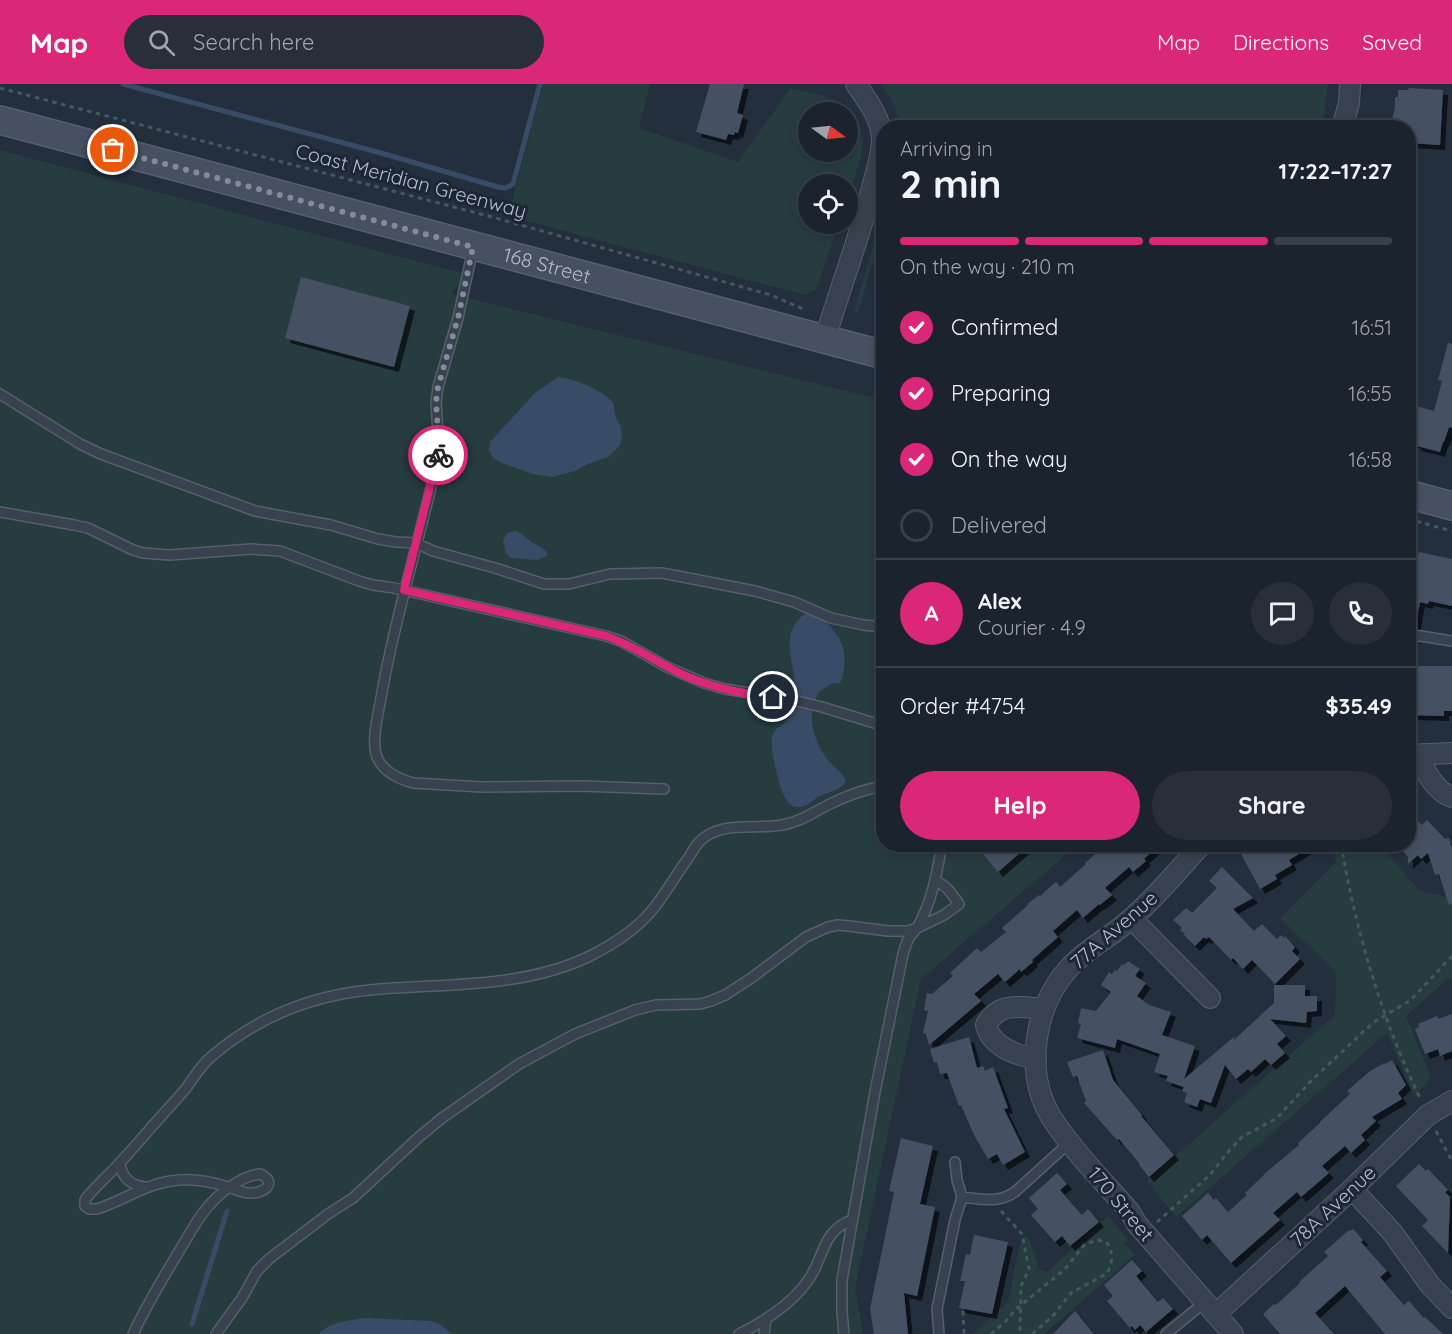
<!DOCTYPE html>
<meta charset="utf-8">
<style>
:root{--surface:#1b232e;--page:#282f3a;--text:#f1f3f6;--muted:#a0a4aa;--line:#39404a;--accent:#db2777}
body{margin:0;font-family:Quicksand,sans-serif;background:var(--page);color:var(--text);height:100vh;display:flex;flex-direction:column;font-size:22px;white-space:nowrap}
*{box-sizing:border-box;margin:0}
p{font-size:20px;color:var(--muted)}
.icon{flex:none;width:33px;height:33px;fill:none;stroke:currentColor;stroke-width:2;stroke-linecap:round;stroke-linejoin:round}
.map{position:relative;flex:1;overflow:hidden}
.panel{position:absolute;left:876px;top:36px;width:540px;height:732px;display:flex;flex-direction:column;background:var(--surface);border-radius:24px;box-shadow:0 3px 9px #0003,0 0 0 2px var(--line)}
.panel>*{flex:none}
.needle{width:39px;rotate:105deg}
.tools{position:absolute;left:798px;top:18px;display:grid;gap:12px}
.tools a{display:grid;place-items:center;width:60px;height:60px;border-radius:50%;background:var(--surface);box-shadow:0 3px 9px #0003,0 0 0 2px var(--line);font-size:30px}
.pin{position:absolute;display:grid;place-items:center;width:51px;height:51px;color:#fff;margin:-26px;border:3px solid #fff;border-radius:50%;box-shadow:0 2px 6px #0007}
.courier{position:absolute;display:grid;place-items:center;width:60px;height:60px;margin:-30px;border:4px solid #db2777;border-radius:50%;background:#fff;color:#222;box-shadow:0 2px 8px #0007}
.summary em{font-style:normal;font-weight:700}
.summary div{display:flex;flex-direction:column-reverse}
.summary{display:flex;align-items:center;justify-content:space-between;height:102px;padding:0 24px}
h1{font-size:39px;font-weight:700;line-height:45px}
.bar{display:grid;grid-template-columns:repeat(4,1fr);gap:9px 6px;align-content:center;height:72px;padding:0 24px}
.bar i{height:8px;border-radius:4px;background:var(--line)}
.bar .current{background:var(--accent)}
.bar p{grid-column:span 4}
.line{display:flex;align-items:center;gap:15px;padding:0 24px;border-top:2px solid var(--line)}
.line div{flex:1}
.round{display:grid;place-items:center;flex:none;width:63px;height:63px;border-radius:32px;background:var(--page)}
ol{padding:0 24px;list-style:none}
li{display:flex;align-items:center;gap:18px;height:66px}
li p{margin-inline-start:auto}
li .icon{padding:6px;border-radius:50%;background:var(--accent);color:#fff;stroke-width:4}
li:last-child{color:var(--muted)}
li i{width:33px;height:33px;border:3px solid var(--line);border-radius:50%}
.button{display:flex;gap:12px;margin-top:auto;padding:12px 24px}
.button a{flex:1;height:69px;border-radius:36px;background:var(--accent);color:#fff;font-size:24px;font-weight:700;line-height:69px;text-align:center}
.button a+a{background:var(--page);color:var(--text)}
header{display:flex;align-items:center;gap:36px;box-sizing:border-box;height:84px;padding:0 30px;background:var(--accent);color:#fff}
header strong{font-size:28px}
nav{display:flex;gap:33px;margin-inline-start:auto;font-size:21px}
.search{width:420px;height:54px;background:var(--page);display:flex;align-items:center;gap:15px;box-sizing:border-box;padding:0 21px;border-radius:33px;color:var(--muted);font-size:22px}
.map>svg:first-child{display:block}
.green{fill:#263c3f;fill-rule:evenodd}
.water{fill:#394c67}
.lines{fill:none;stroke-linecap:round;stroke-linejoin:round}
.stream{stroke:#394c67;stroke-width:5}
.building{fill:#455162;filter:url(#shadow)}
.lane-casing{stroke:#565f6c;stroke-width:12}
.street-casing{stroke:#565f6c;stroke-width:22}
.secondary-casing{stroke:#565f6c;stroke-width:30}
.path{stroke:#44595c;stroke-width:3;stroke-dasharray:4.5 4.5;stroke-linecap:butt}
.lane{stroke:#38414e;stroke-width:9}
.street{stroke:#38414e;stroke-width:20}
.secondary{stroke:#465061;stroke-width:27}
.done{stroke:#828b98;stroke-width:6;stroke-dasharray:0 10.8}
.route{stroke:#db2777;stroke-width:8}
.labels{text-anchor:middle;stroke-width:6;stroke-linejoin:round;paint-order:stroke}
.street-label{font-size:20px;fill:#b4bcc9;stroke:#1d2633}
</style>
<header>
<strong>Map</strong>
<div class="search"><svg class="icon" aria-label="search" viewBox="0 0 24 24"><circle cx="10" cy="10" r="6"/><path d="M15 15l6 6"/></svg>Search here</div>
<nav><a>Map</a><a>Directions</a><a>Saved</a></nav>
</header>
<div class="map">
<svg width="1452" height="1250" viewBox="0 0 1452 1250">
<defs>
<filter id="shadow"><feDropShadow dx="5" dy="5" stdDeviation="0" flood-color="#0009"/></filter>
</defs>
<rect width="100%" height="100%" fill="#242f3e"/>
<path class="green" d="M543,0H650L639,44L738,78L790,5C817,9 846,13 858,40C862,48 863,55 862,63C860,80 853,97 848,113V100H808V140H839L816,205L805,211L508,132ZM808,28H848V68H808Z
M881,0H1328L1324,31L1319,43L1035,44L912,41L911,43L900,44C898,27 891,14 881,0Z
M0,66L461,189C460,199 456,203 451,210L883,316L884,760L1077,761L921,895L855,1204L863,1250H0Z
M883,127V141L858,229L854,228Z
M1331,761H1380L1420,807L1452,814V895L1449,894L1406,932L1431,993L1415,1013L1387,949L1176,1133L1147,1097L1335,931L1336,888L1280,834L1336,778Z
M1108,1132L1128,1155L1124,1159L1135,1171L1044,1250H973L1008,1218L1021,1154L1026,1152L1030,1157L1039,1185L1047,1188Z"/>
<path class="water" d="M558,293C579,296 597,304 613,318L616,335L621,343L622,352L620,361L608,373L588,380L575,387L552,393L533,390L502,379L493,374L489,366L490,358L536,308Z
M515,447C523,449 526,454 533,459C538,462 542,463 547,468V472L537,476L511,474L506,469L503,457L507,449Z
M806,529C821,529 836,547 842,560C846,570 845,590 840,599H832C828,604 821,604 818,610C805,631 814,658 828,676C833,683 842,688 846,697C840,708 824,708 815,715C788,738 781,707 776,686C774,676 769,660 773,650C775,644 782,642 786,637C791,630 795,620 795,611C798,583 775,550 806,529Z
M365,1234L431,1237L440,1240L452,1250H319C329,1238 350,1236 365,1234Z"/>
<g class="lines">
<path class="stream" d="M123,0L381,69L498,103L506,104L513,100L540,0
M192,1240L227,1127"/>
</g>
<path class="building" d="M710,0H744L737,29L743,31L738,49L735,48L734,51L728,50L726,56L696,48Z
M1409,4L1443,6L1440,61L1408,59V44H1399V35H1392L1395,24V13H1398V6H1408Z
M301,193L410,222L394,283L285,254Z
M1448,259L1452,260V344L1449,343L1444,358H1443L1440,368L1417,362L1415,359L1408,358V337L1411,330L1414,331L1416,322L1434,327L1442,297L1438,296Z
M1419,468L1452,475V522L1429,517L1428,520L1420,518L1415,544L1408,543V472L1417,474Z
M1408,582H1452V627H1444V632L1408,631Z
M1408,726L1422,741L1427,736L1445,755L1449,754L1452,764V820L1449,821L1439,790L1435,791L1428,769L1421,775L1418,771L1408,780V773L1397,760H1408Z
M975,760H1030L998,788Z
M1092,760H1160L1144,775L1146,777L1133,788L1129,783L1105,804L1112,811L1100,821L1099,820L1083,834L1077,826L1053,847L1058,853L1032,876L1033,878L1021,888L1020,885L1005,898L998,890L974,910L981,917L929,961L926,950L923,949L928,927L924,926L927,909L932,910L953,892L950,889L977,864L981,868L1006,848L1002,844L1028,821L1027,820L1039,811L1040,812L1056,798L1060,803L1086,780L1085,779L1098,768Z
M1252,760H1315L1289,776L1292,781L1275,791L1277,795L1260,805L1240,768Z
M1222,783L1253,814L1233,825L1254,847L1262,840L1277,855L1281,851L1284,854L1285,852L1295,863L1292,867L1300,875L1275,900L1252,876L1243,885L1233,874L1231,876L1209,853L1206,855L1204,853L1195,862L1184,851L1185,850L1180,846L1182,844L1173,836L1186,824L1192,829L1217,804L1209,797Z
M1128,877L1140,885L1135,892L1146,899L1137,912L1149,921L1171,928L1162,951L1195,962L1184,995L1235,952L1233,957L1274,919V901H1305V912H1317V927L1307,928L1306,939L1270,935L1286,952L1277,960L1285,969L1271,981L1265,975L1251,988L1248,985L1236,995L1225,981L1211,1019L1200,1015L1197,1023L1184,1018L1187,1009L1182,1007L1184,1003L1166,997L1168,992L1154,988L1160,970L1117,955L1115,964L1077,954L1081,940L1078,939L1081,924L1096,927L1111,908L1101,901L1109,888L1112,890L1115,886L1117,887L1122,880L1124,881Z
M1452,930V967L1440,972L1438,965L1425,970L1415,945L1419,943L1418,940L1437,932L1438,935Z
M969,953L977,984L983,982L985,987L993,983L1008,1024L1004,1025L1025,1068L1003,1081L997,1070L988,1075L974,1051L961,1021L959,1022L947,989L940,990L937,978L934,979L930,965Z
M1103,966L1113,996L1142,1031L1141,1032L1174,1071L1149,1093L1139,1081L1140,1080L1119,1055L1117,1056L1084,1019L1086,1017L1077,992L1073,993L1067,978Z
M1392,976L1406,1001L1398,1009L1402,1015L1372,1033L1376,1037L1361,1051L1365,1056L1351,1069L1345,1062L1322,1082L1329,1089L1301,1113L1297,1108L1273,1129L1280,1136L1231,1179L1207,1151L1202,1156L1182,1132L1208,1109L1214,1116L1216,1114L1228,1128L1247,1111L1245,1109L1264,1091H1263L1299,1061L1298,1059L1320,1039V1038L1350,1010L1347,1007L1369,988L1384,979L1385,980Z
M901,1054L933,1062L920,1120L935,1123L917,1212L904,1209L908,1250H874L870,1225L894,1108L889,1107Z
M1419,1080L1426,1087L1428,1085L1448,1106L1445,1108L1450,1113L1448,1169L1422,1142L1428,1136L1396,1102Z
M1057,1089L1067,1100L1060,1106L1082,1131L1088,1125L1099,1138L1070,1162L1062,1152L1055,1158L1031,1131L1038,1125L1029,1114Z
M1353,1145L1363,1156L1361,1158L1387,1187L1380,1193L1404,1221L1409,1217L1424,1234L1425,1233L1443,1250H1385L1345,1202L1315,1229L1334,1250H1280L1263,1230L1274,1220L1276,1221L1300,1199L1299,1198L1328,1172L1324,1168L1349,1146L1350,1147Z
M974,1151L1008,1158L992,1230L959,1224L965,1197H960L966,1170L970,1171Z
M1132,1176L1142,1187L1136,1192L1158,1218L1163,1214L1173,1225L1146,1248L1140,1241L1135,1246L1132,1242L1130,1244L1107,1217L1113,1212L1104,1201Z
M1075,1227L1094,1250H1053Z"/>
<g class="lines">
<defs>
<path id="lane" d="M473,165L458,234L438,303L436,318L438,348V374C420,454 395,533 381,614C378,631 371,657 377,673C383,688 399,695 413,699L482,703L582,702L664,705
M0,310L80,360L101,370L255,427L331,441L378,455L396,458L416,459L433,467L495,484L544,500H569L610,490L662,489L755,507L794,518L831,534L863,541L884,543
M0,428L74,441L88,444L133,466L143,469L170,471L251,465L280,467L359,497L373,501L394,504L606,552L621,557L667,583L704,599L725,605L793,616L822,623L884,642
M1408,550L1452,557
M120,1078C121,1093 131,1102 146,1103
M962,1113C981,1115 1000,1120 1016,1107L1070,1058
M133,1250C147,1220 164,1192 181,1164C189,1151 196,1137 206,1125C218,1110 240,1092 260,1090C279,1099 263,1110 249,1109C243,1109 237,1106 231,1104C213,1098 190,1094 171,1097C144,1101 122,1117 97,1125H89L85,1122V1116C92,1106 102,1097 111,1088C122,1077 132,1065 143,1053C157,1036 173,1020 187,1003C194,993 201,981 211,973C257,933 309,912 370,906C443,899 522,905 590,872C614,860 641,842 657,820C668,805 678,788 689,773C692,768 696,761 700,757C722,736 755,746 782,741C800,738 814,728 830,720C846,712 865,705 884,702
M216,1250L242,1214L257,1187L269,1175L328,1130L353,1114L419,1053L442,1034L519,980L575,950L635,926L656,921L700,920L711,917L725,911L750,895L806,853L828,843L838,841L849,842L888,847H908L917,844C932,818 937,789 942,760
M739,1250C765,1237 793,1219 809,1195C825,1171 822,1147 852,1136
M764,1250L766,1235
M844,1250L842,1228V1196L875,1008L903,870L908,855L917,844L944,831L959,820C951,809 948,803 935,796
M939,1250L937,1225L955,1136L962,1113L957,1096L955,1078
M1166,1250L1205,1218"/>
<path id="street" d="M1342,44L1349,19L1350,0
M825,255C840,204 859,155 872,104C876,88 882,71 882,54C881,34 867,16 856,0
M1408,671L1452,669
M1417,671C1425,686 1435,708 1452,713
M1202,760C1179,785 1158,811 1133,833C1113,852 1087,864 1069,884C1034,922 1024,988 1051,1033C1073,1067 1103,1097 1130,1128L1137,1140L1233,1250
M1132,835L1210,914
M1036,975C1016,971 991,963 986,941C999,917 1022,923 1044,925
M1352,1105L1392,1148L1430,1201L1452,1224
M1216,1230L1352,1105L1428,1031L1452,1017"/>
<g id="secondary">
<path id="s1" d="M0,36L884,271"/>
<path d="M1408,410L1452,422"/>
</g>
</defs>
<use href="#lane" class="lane-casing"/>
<use href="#street" class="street-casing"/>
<use href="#secondary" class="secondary-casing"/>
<path class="path" d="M0,4L492,133L771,211L805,226
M1408,435L1452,447
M1341,760C1356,848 1382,936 1421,1016
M1436,1047L1452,1077
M1001,1127L1022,1150L1029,1185L1021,1202L1020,1250
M1157,1138L1210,1091L1228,1068L1242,1053L1277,1034L1310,998L1363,948L1374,938L1411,916L1452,872
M963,1227L964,1250
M991,1250L1005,1238L1015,1226L1064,1186L1085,1160L1098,1156L1106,1158C1114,1167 1113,1181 1106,1190L1071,1209L1052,1233L1032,1250"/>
<use href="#lane" class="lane"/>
<use href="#street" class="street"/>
<use href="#secondary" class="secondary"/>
</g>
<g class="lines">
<path class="done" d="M113,66L473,163L458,234L438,303L436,318L438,348V371"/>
<path class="route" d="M438,371L404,506L606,552C635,562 659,580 686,592C713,604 744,610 773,613"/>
</g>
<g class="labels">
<g class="street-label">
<text transform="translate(411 97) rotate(15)" y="7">Coast Meridian Greenway</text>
<text dy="7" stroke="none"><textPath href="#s1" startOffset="566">168 Street</textPath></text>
<text transform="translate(1114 846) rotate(-41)" y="7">77A Avenue</text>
<text transform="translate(1121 1120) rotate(50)" y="7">170 Street</text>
<text transform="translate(1333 1122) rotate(-43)" y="7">78A Avenue</text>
</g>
</g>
</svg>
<div class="tools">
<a><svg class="needle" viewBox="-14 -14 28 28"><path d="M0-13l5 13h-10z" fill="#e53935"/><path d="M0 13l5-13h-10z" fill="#a0a4aa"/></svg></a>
<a><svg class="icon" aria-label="locate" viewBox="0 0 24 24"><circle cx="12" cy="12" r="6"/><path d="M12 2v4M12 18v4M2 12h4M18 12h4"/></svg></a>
</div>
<div class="pin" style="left:113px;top:66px;background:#ea580c"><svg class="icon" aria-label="bag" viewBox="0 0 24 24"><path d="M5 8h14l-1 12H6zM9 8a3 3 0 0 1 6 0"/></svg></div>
<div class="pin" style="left:773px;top:613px;background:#1f2937"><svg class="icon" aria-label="home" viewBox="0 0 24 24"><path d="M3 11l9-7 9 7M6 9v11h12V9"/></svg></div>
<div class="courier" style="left:438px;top:371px"><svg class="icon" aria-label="bike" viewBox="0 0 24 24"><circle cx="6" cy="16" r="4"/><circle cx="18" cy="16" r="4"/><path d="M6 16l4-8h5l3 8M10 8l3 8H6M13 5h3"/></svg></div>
<section class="panel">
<div class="summary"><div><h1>2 min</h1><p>Arriving in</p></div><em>17:22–17:27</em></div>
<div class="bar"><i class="current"></i><i class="current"></i><i class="current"></i><i></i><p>On the way · 210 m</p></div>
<ol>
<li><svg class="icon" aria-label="check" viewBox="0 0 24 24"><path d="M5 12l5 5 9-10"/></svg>Confirmed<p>16:51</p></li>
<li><svg class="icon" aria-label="check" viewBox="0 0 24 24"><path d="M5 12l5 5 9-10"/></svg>Preparing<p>16:55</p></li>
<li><svg class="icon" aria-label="check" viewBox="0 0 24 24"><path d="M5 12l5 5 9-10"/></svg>On the way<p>16:58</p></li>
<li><i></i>Delivered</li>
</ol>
<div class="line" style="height:108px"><b class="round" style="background:var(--accent);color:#fff">A</b><div><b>Alex</b><p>Courier · 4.9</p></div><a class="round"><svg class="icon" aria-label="chat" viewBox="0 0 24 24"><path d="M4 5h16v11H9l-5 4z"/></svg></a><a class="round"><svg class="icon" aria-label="phone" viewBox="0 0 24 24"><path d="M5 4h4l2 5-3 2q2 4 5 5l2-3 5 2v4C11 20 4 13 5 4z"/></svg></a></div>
<div class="line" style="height:78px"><div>Order #4754</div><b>$35.49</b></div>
<div class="button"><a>Help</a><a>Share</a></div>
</section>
</div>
